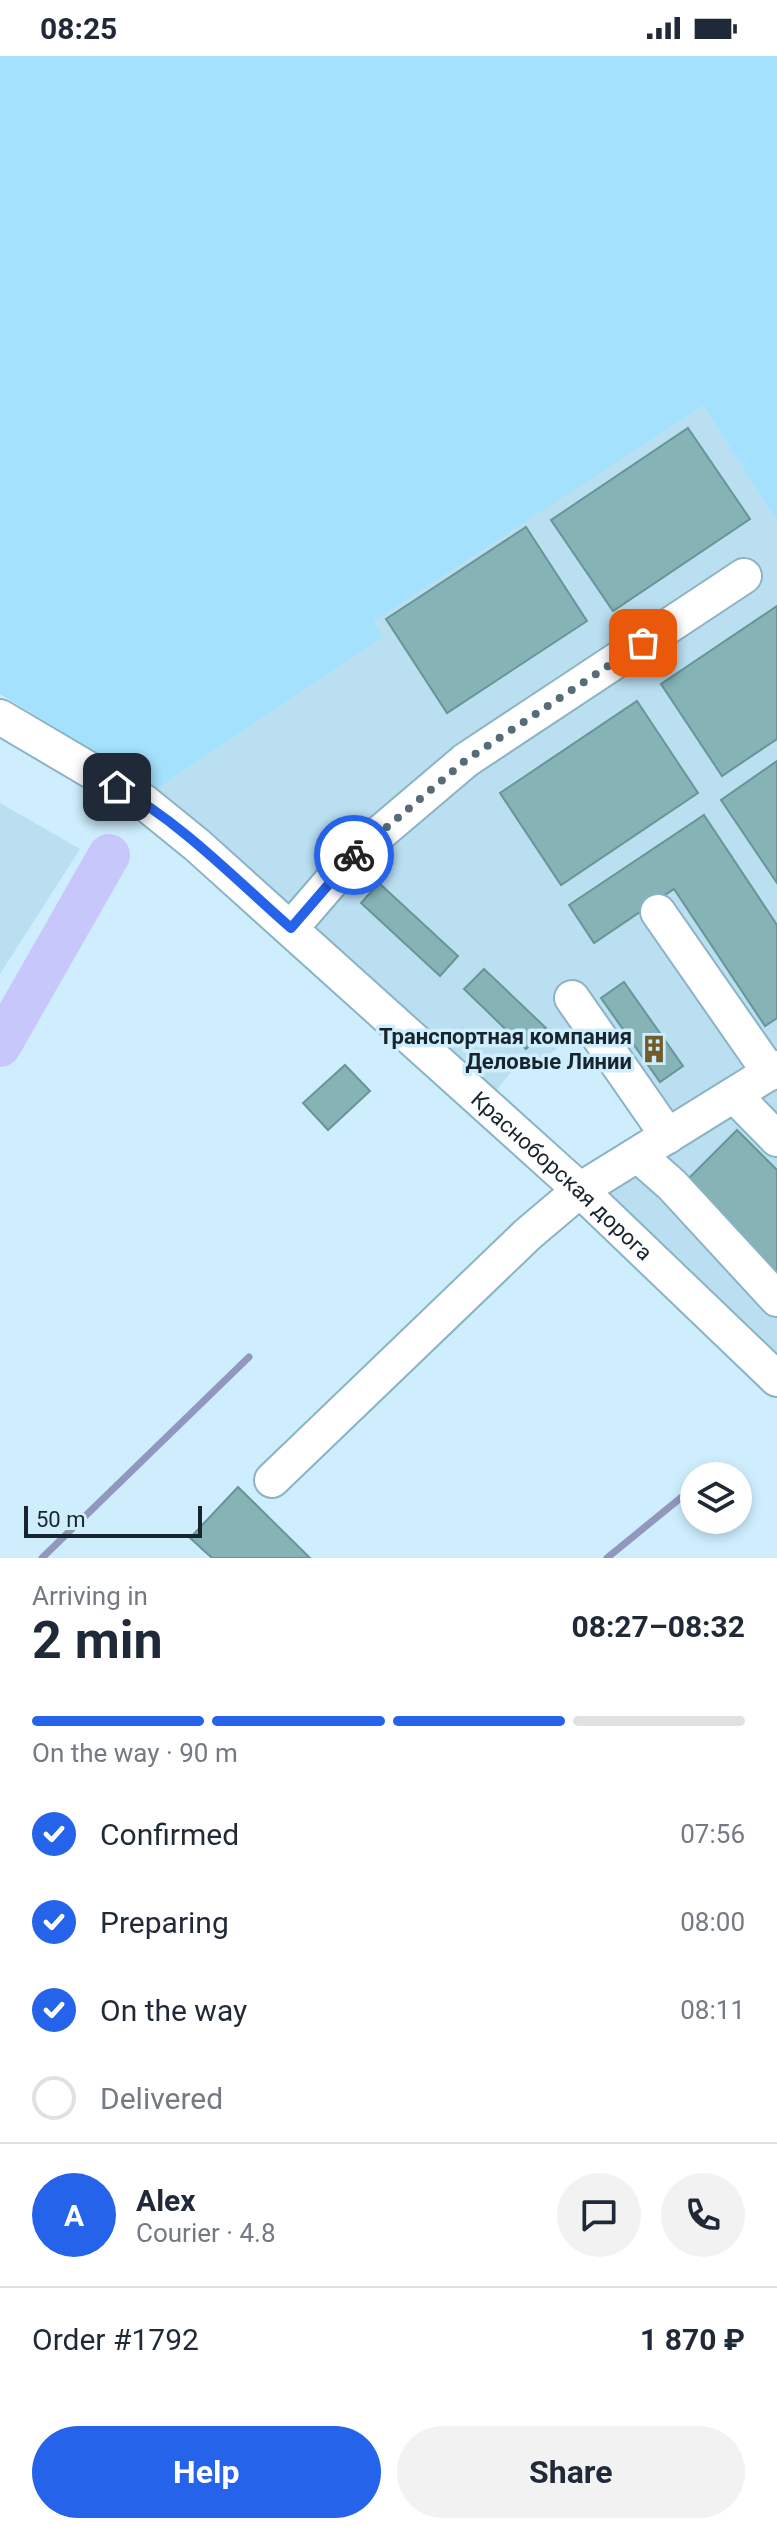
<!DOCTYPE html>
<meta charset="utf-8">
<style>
:root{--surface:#fff;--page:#f2f2f3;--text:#1f2937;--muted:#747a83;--line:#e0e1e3;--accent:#2563eb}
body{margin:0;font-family:Roboto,sans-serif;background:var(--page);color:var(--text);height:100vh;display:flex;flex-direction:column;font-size:30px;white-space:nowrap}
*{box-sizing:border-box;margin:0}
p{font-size:26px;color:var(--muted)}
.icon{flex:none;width:44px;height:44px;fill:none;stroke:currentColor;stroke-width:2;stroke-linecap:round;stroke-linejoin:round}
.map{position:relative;height:1502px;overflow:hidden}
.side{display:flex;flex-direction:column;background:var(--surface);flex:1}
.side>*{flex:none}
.controls{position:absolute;left:680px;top:1406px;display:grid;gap:16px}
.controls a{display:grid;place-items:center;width:72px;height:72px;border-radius:50%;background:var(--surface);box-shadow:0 4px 12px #0003;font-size:40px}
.scale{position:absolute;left:24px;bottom:20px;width:178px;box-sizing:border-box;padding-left:8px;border:4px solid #17262e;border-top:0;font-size:22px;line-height:28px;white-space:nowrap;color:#17262e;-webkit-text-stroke:6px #ceeefe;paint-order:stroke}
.pin{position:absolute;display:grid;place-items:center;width:68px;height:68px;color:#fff;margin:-34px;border-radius:16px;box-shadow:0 4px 12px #0006}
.courier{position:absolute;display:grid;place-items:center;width:80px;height:80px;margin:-40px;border:6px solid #2563eb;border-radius:50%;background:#fff;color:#222;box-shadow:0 2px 10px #0007}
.summary em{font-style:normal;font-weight:700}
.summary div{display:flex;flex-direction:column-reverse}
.summary{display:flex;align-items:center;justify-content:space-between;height:136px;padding:0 32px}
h1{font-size:52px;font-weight:700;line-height:60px}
.bar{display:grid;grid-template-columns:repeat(4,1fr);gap:12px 8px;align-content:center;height:96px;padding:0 32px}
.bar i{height:10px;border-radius:6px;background:var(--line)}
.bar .on{background:var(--accent)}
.bar p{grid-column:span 4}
.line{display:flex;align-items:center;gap:20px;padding:0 32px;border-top:2px solid var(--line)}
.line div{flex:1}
.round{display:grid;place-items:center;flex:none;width:84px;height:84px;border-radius:42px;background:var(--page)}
ol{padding:0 32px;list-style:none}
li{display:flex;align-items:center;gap:24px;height:88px}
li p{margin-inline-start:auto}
li .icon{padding:8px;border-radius:50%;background:var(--accent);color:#fff;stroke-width:4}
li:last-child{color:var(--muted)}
li i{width:44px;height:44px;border:4px solid var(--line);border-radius:50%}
.action{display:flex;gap:16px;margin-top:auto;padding:16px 32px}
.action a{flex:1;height:92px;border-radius:48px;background:var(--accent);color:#fff;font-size:32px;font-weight:700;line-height:92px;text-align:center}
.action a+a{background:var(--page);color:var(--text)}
.status{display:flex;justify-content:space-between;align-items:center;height:56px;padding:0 40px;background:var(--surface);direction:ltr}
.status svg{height:22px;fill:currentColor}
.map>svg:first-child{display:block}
.built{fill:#b9dff1}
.green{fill:#a4e1fd}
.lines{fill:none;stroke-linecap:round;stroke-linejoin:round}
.stream{stroke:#9297be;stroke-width:7}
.river{stroke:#c7c7fb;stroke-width:42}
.building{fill:#85b3b6;stroke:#689598;stroke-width:2}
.minor-casing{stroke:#8cb2c5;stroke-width:38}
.minor{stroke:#fff;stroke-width:34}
.done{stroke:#576c77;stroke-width:8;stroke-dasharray:0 14.4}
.route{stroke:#2563eb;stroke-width:10}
.labels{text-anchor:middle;stroke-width:7;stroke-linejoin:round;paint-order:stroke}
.poi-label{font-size:22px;font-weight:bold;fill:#17262e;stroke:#ceeefe;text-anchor:end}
.street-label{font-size:22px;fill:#17262e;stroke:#ceeefe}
</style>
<div class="status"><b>08:25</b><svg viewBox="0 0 49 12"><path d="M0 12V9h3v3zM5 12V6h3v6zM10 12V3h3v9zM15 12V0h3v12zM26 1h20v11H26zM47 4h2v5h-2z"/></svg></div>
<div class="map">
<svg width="777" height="1502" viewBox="0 0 777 1502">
<rect width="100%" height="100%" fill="#ceeefe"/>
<path class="built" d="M703,350L777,464V1306L580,1116L642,1076L574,976L544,1004L519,1006L495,1036L157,733L382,580L372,565Z
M0,747L80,793L0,918Z"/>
<path class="green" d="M0,0H777V464L703,350L373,565L383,580L157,733L0,638Z"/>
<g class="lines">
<path class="stream" d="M707,1420L713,1415
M42,1502L249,1301
M607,1502L694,1431"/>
<path class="river" d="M0,990L109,799"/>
</g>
<path class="building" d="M688,372L750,463L613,555L551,464Z
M526,471L587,565L447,657L386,563Z
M777,550V683L722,720L661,628Z
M637,645L698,737L561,829L500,737Z
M777,705V827L721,744Z
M704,759L777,869V962L765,970L674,833L594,887L569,849Z
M379,827L458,900L440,920L361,847Z
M484,913L546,972L526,993L464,933Z
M624,926L683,1010L660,1026L601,942Z
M345,1009L370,1035L328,1074L303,1047Z
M737,1074L777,1114V1223L683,1128Z
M238,1431L310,1502H212L190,1482Z"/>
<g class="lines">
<defs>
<g id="minor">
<path id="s1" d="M0,661L144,746L197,789L580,1134L777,1323"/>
<path d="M658,856L770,1017"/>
<path d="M291,872L354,799L466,704L744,520"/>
<path d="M572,942L668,1080"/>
<path d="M734,1039L777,1083"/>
<path d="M638,1099L672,1129L777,1243"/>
<path d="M272,1424L528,1178L580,1134L777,1012"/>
</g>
</defs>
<use href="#minor" class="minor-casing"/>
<use href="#minor" class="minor"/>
</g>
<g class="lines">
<path class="done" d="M354,799L466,704L643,587"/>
<path class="route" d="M117,731C182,767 235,823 291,872L354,799"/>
</g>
<defs>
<symbol id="building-bare" viewBox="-9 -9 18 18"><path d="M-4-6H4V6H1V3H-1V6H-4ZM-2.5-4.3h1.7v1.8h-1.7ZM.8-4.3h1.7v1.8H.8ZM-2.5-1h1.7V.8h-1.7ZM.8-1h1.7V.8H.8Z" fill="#705c2b" stroke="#ceeefe" stroke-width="2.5" paint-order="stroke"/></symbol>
</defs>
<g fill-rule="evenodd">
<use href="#building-bare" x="634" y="973" width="40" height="40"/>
</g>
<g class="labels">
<g class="poi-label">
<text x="632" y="988">Транспортная компания<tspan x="632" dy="25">Деловые Линии</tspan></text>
</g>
<g class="street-label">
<text dy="8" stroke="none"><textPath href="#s1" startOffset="728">Красноборская дорога</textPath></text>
</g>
</g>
</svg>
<div class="controls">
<a><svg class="icon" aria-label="layers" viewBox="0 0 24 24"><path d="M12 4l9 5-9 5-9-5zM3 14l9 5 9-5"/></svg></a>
</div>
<div class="scale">50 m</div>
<div class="pin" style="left:643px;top:587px;background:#ea580c"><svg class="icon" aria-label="bag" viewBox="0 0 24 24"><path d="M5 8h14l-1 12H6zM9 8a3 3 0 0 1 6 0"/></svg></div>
<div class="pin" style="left:117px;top:731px;background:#1f2937"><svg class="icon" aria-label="home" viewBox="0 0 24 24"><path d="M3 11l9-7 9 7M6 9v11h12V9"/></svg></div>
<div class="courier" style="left:354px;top:799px"><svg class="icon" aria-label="bike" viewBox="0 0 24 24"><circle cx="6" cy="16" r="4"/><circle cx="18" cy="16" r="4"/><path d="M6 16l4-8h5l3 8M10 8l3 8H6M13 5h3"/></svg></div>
</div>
<section class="side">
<div class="summary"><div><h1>2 min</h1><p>Arriving in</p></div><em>08:27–08:32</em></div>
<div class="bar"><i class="on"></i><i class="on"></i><i class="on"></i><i></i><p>On the way · 90 m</p></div>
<ol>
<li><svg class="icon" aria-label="check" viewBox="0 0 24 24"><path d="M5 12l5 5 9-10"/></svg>Confirmed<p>07:56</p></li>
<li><svg class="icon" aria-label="check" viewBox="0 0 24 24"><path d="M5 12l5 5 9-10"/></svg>Preparing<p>08:00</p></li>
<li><svg class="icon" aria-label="check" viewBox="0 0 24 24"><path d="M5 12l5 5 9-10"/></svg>On the way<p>08:11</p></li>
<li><i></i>Delivered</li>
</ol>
<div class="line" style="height:144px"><b class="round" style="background:var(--accent);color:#fff">A</b><div><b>Alex</b><p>Courier · 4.8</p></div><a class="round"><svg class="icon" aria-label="chat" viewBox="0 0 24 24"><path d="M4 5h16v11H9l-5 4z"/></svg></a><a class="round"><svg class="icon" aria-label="phone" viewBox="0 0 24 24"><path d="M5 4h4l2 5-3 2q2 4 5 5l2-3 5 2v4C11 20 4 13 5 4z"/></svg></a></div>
<div class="line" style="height:104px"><div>Order #1792</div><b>1 870 ₽</b></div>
<div class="action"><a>Help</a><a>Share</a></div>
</section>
